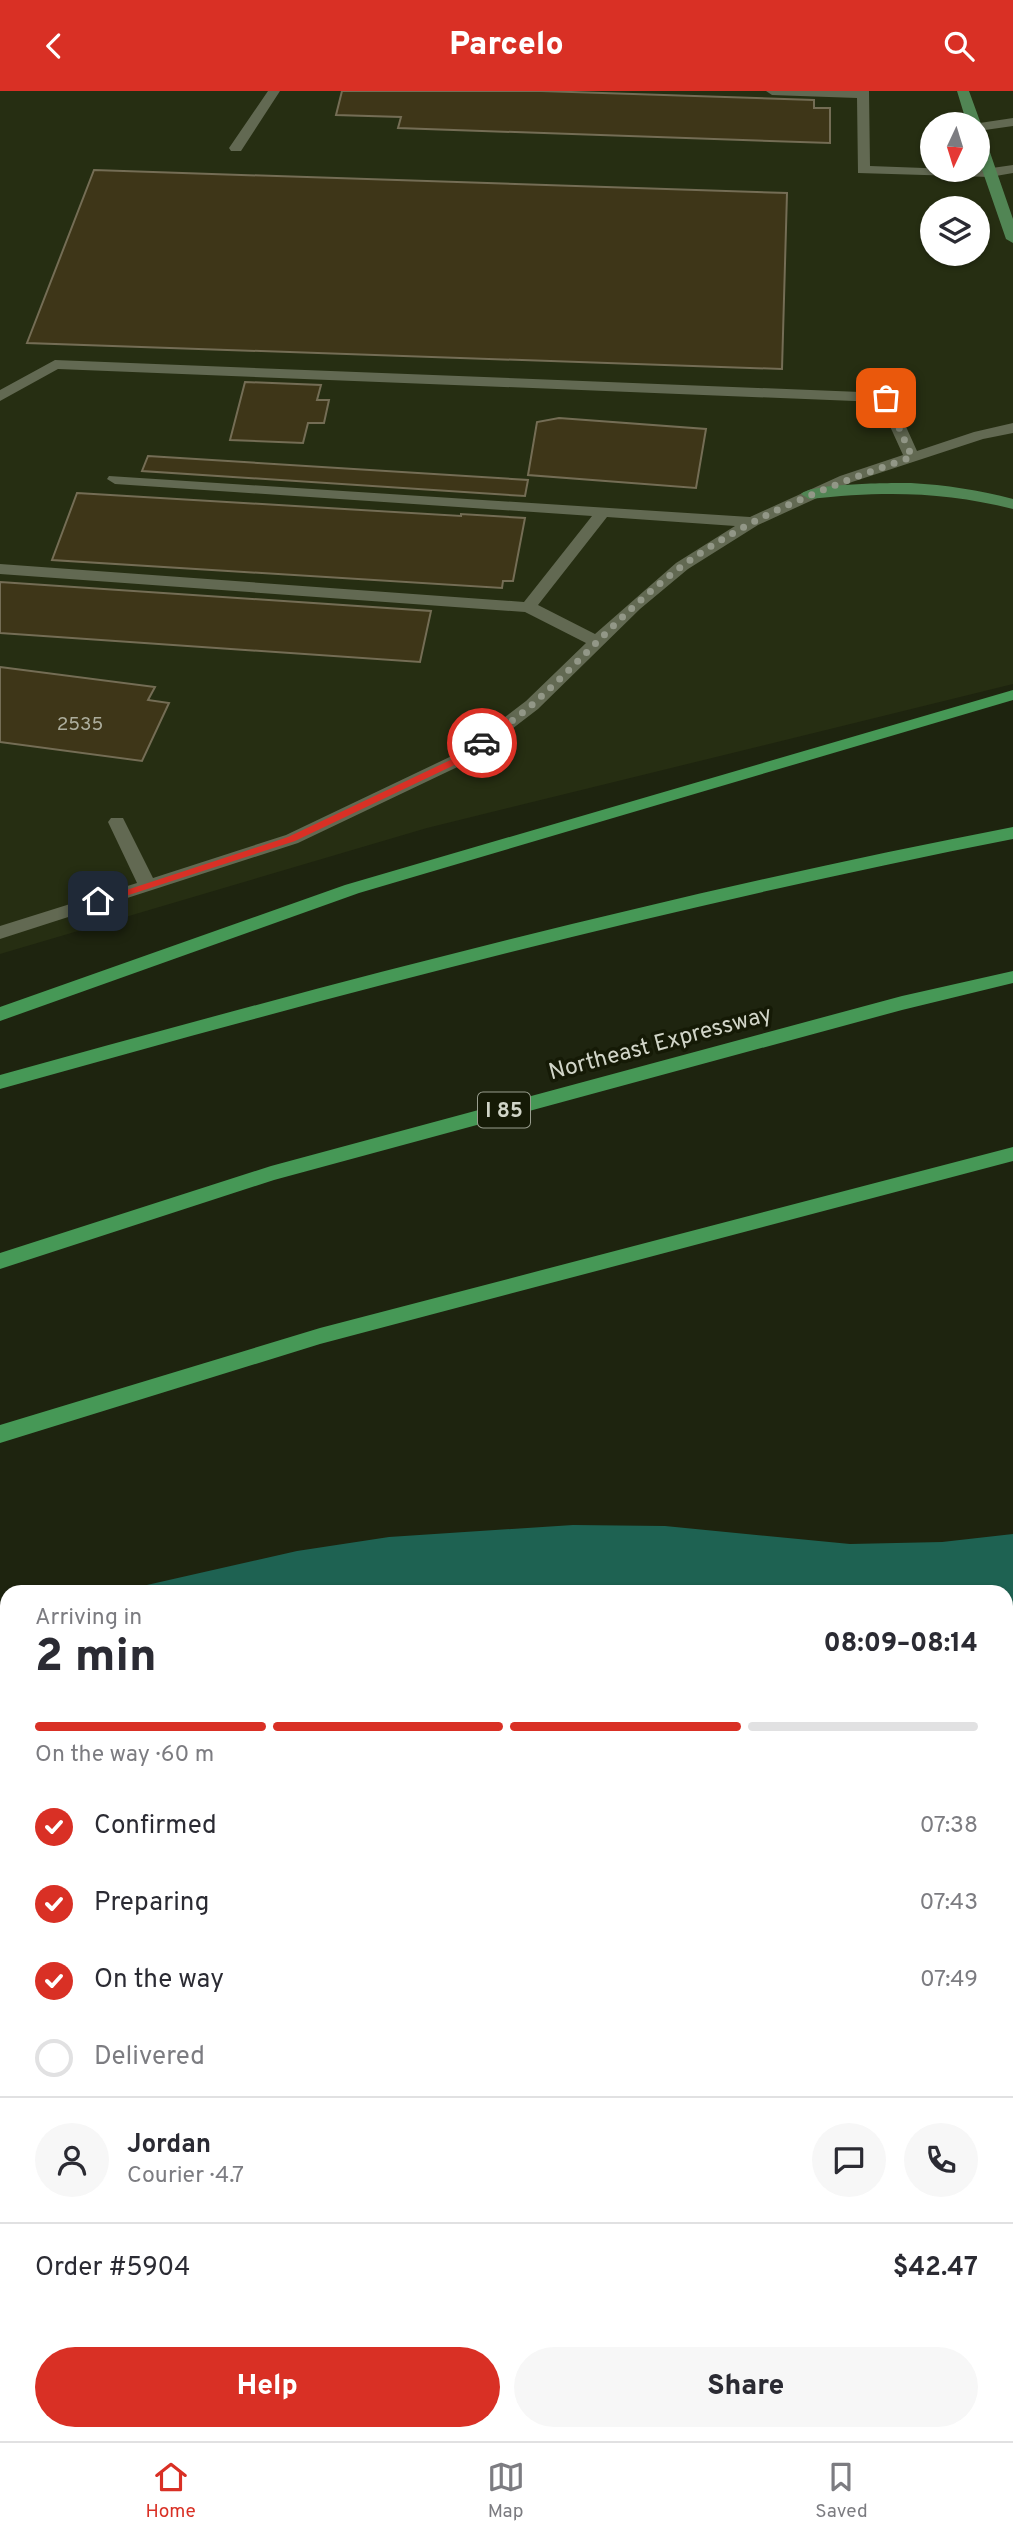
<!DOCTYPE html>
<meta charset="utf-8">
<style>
:root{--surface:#fff;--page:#f7f7f7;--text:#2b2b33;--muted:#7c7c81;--line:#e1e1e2;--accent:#d93025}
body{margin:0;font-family:Overpass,sans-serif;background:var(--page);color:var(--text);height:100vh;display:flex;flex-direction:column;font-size:26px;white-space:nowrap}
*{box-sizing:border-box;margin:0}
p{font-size:23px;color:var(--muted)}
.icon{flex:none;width:38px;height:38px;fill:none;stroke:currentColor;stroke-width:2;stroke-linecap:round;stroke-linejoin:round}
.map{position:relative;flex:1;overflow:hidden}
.sheet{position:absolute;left:0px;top:1494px;width:1013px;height:856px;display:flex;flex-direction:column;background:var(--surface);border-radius:21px 21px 0 0;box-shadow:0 2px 5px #0004}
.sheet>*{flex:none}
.needle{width:46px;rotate:184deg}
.controls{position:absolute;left:920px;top:21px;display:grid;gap:14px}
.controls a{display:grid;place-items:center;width:70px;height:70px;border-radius:50%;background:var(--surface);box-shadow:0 2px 5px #0004;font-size:35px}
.pin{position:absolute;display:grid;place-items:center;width:60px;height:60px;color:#fff;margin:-30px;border-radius:14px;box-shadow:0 4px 10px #0006}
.courier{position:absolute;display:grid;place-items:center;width:70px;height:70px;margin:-35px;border:5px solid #d93025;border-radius:50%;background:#fff;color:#222;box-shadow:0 2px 9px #0007}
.headline em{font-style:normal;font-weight:800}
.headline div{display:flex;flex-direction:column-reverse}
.headline{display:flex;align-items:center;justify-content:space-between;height:119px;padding:0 35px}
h1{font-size:46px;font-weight:800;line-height:52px}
.bar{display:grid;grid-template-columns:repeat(4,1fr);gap:10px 7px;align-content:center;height:84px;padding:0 35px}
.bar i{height:9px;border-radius:5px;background:var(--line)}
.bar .current{background:var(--accent)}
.bar p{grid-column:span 4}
.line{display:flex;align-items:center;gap:18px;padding:0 35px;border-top:2px solid var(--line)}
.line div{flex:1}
.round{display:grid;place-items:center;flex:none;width:74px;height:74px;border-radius:37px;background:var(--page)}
ol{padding:0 35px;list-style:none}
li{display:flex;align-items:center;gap:21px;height:77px}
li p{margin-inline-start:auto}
li .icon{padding:7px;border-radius:50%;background:var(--accent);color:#fff;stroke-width:4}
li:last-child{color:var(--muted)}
li i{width:38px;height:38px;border:4px solid var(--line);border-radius:50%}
.primary-button{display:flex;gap:14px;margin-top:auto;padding:14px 35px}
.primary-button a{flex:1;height:80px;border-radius:42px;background:var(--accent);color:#fff;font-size:28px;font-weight:800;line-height:80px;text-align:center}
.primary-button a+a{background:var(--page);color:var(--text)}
header{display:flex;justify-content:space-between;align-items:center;height:91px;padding:0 35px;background:var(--accent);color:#fff;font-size:32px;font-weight:800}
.menu{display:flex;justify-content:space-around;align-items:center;height:98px;border-top:2px solid var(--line);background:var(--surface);font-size:19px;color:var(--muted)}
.menu a{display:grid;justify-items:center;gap:4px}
.menu .current{color:var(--accent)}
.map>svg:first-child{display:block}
.built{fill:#262e12;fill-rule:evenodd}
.water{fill:#1e6252}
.building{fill:#3e3618;stroke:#746d55;stroke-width:2}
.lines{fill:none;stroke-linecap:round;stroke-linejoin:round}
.minor{fill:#626952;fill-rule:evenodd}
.major{fill:#518554;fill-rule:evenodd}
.highway{fill:#469856;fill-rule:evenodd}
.route{fill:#d93025}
.done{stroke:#929787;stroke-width:7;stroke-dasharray:0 12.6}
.labels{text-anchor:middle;stroke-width:7;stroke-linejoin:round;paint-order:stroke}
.number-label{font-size:19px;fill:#acad9c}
.shield{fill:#151a06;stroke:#999d8e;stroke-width:2}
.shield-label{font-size:21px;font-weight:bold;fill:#d1d5c8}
.street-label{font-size:23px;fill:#d1d5c8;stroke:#151a06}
</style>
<header><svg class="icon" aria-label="back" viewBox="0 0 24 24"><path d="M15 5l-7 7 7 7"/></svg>Parcelo<svg class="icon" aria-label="search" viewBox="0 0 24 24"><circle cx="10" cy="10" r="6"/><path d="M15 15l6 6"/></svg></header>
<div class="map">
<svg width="1013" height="2350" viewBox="0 0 1013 2350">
<rect width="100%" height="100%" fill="#1e240f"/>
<path class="built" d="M0,0H1013V593L427,737L0,863ZM933,33H978V79H933ZM933,117H978V163H933Z"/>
<path class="water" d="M573,1434L665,1435L850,1453L942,1451L1013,1443V1597H1006V1502L116,1501L297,1460L389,1446Z
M7,1541V1674L0,1676V1544Z"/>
<path class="building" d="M342,0H541L814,9V17H830V52L398,37L401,26L336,24Z
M94,79L787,102L782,278L27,252Z
M245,291L321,294L317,309H329L324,332H308L303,352L230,349Z
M559,327L706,338L696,397L528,384L537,331Z
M148,365L528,389L525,405L142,380Z
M77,402L461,425V423L525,427L513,490H503L502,497L52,469Z
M0,491L431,520L420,571L0,542Z
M0,576L155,596L148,609L169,612L142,670L0,651Z"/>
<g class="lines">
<path class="minor" d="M268,0H280L241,60H231L229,57Z
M766,0H869L870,75L978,79L1013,74V82L990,86L858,82L857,7L772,4Z
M1013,27V35L978,40V33H973Z
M55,269L885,302L893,307L917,360L974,341L1013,332V342L983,348L852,391L758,434L688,478L640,518L538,618L470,670L298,752L0,848V835L137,792L108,731L111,727H123L153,787L286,744L458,662L526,610L586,552L525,521L0,483V473L524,511L592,425L115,393L107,388L109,385L750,426L840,385L903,364L879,311L58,278L0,310V299ZM607,426L735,435L676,472L595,543L538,514Z"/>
<path class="major" d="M957,0H969L981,33L979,36L978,33H967Z
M978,43L985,47L1013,128V152L1006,148L978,67Z
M911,392C946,394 979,399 1013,408V418C942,400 882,400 809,408L801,403C812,392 892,392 911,392Z
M0,1952H7V1978H0Z
M0,2101L7,2102V2130L0,2129Z
M1006,2131L1013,2132V2160L1006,2159Z
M1006,2201L1013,2204V2244L1006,2241Z
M1006,2306L1013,2308V2336L1006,2335Z"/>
<path class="highway" d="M1013,599V609L359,802L0,930V916L345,794Z
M1013,736V748C671,815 335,904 0,998V984C335,891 671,802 1013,736Z
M1013,880V892L902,919L274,1089L0,1178V1162L271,1075L902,905Z
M1013,1056V1070L320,1253L0,1352V1334L320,1237Z"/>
</g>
<path class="route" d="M482,649L485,650V654L467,668L295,750L101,813L93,810L288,746L461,664Z"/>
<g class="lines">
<path class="done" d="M482,652C499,639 517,627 533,613C583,568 627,516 682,475C752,424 831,394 912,366L886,307"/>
</g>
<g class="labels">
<g class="number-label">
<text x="80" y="639">2535</text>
</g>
<rect class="shield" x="478" y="1001.5" width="52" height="35" rx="5"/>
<g class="shield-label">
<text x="504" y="1026">I 85</text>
</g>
<g class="street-label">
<text transform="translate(660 951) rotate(-15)" y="8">Northeast Expressway</text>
</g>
</g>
</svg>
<div class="controls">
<a><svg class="needle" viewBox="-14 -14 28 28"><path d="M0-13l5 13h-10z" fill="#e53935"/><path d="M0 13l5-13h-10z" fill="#7c7c81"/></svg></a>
<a><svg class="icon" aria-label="layers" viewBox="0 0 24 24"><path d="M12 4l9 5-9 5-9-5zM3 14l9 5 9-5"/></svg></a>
</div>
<div class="pin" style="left:886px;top:307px;background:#ea580c"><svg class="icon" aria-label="bag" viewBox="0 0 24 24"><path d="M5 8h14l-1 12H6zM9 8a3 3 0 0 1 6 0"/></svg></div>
<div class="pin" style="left:98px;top:810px;background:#1f2937"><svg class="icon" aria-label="home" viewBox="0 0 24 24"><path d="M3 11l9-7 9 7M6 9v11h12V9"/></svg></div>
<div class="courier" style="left:482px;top:652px"><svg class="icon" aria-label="car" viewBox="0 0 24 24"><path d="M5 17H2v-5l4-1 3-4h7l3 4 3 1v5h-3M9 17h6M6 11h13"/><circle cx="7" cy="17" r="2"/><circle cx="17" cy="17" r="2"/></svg></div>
<section class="sheet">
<div class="headline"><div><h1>2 min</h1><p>Arriving in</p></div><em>08:09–08:14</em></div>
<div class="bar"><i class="current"></i><i class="current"></i><i class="current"></i><i></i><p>On the way · 60 m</p></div>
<ol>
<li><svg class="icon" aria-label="check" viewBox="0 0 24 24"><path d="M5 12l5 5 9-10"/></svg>Confirmed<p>07:38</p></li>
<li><svg class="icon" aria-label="check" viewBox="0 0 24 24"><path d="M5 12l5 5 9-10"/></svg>Preparing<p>07:43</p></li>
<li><svg class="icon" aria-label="check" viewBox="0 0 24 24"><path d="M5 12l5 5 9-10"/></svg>On the way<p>07:49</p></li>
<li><i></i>Delivered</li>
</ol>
<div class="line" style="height:126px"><a class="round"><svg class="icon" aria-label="person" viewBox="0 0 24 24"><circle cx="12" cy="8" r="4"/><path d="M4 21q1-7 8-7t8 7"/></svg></a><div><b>Jordan</b><p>Courier · 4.7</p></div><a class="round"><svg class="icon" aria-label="chat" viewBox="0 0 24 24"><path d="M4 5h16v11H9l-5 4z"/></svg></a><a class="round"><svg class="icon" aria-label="phone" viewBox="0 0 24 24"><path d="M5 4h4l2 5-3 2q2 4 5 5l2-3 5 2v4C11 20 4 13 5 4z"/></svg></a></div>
<div class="line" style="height:91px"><div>Order #5904</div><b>$42.47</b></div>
<div class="primary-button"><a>Help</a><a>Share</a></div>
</section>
</div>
<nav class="menu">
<a class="current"><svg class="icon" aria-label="home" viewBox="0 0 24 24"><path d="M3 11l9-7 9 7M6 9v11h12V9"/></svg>Home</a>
<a><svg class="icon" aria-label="map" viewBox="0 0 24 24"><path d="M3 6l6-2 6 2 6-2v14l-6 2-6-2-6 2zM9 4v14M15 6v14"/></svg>Map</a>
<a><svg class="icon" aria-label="saved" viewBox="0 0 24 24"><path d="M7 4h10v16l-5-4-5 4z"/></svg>Saved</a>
</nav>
